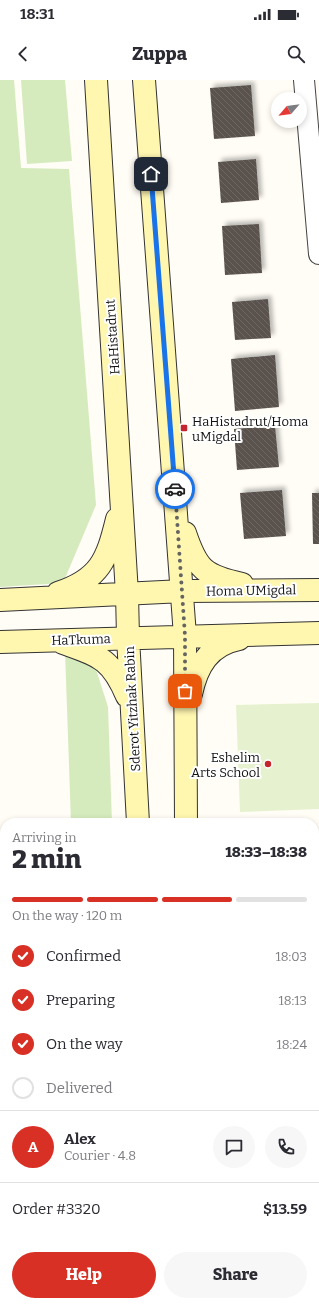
<!DOCTYPE html>
<meta charset="utf-8">
<style>
:root{--surface:#fff;--page:#f7f7f7;--text:#2b2b33;--muted:#7c7c81;--line:#e1e1e2;--accent:#d93025}
body{margin:0;font-family:Bitter,serif;background:var(--page);color:var(--text);height:100vh;display:flex;flex-direction:column;font-size:15px;white-space:nowrap}
*{box-sizing:border-box;margin:0}
p{font-size:13px;color:var(--muted)}
.icon{flex:none;width:22px;height:22px;fill:none;stroke:currentColor;stroke-width:2;stroke-linecap:round;stroke-linejoin:round}
.map{position:relative;flex:1;overflow:hidden}
.drawer{position:absolute;left:0px;top:738px;width:319px;height:488px;display:flex;flex-direction:column;background:var(--surface);border-radius:16px 16px 0 0;box-shadow:0 2px 6px #0003}
.drawer>*{flex:none}
.needle{width:26px;rotate:242deg}
.buttons{position:absolute;left:271px;top:12px;display:grid;gap:8px}
.buttons a{display:grid;place-items:center;width:36px;height:36px;border-radius:50%;background:var(--surface);box-shadow:0 2px 6px #0003;font-size:20px}
.pin{position:absolute;display:grid;place-items:center;width:34px;height:34px;color:#fff;margin:-17px;border-radius:8px;box-shadow:0 2px 6px #0006}
.courier{position:absolute;display:grid;place-items:center;width:40px;height:40px;margin:-20px;border:3px solid #1a73e8;border-radius:50%;background:#fff;color:#222;box-shadow:0 1px 5px #0007}
.summary em{font-style:normal;font-weight:800}
.summary div{display:flex;flex-direction:column-reverse}
.summary{display:flex;align-items:center;justify-content:space-between;height:68px;padding:0 12px}
h1{font-size:26px;font-weight:800;line-height:30px}
.bar{display:grid;grid-template-columns:repeat(4,1fr);gap:6px 4px;align-content:center;height:48px;padding:0 12px}
.bar i{height:5px;border-radius:3px;background:var(--line)}
.bar .on{background:var(--accent)}
.bar p{grid-column:span 4}
.line{display:flex;align-items:center;gap:10px;padding:0 12px;border-top:1px solid var(--line)}
.line div{flex:1}
.round{display:grid;place-items:center;flex:none;width:42px;height:42px;border-radius:21px;background:var(--page)}
ol{padding:0 12px;list-style:none}
li{display:flex;align-items:center;gap:12px;height:44px}
li p{margin-inline-start:auto}
li .icon{padding:4px;border-radius:50%;background:var(--accent);color:#fff;stroke-width:4}
li:last-child{color:var(--muted)}
li i{width:22px;height:22px;border:2px solid var(--line);border-radius:50%}
.cta{display:flex;gap:8px;margin-top:auto;padding:8px 12px}
.cta a{flex:1;height:46px;border-radius:24px;background:var(--accent);color:#fff;font-size:16px;font-weight:800;line-height:46px;text-align:center}
.cta a+a{background:var(--page);color:var(--text)}
.status{display:flex;justify-content:space-between;align-items:center;height:28px;padding:0 20px;background:var(--surface);direction:ltr}
.status svg{height:11px;fill:currentColor}
header{display:flex;justify-content:space-between;align-items:center;height:52px;padding:0 12px;background:var(--surface);font-size:18px;font-weight:800}
.map>svg:first-child{display:block}
.grass{fill:#d5ebbd}
.pitch{fill:#e6f2cf}
.building{fill:url(#building-back-hatch);filter:url(#shadow)}
.lines{fill:none;stroke-linecap:round;stroke-linejoin:round}
.street-casing{stroke:#444;stroke-width:22}
.secondary-casing{stroke:#333;stroke-width:24}
.street{stroke:#fff;stroke-width:20}
.secondary{stroke:#fff6b0;stroke-width:22}
.done{stroke:#646461;stroke-width:4;stroke-dasharray:0 7.2}
.route{stroke:#1a73e8;stroke-width:5}
.poi-dot{fill:#c4262e;stroke:#fff;stroke-width:1.5}
.labels{text-anchor:middle;stroke-width:4;stroke-linejoin:round;paint-order:stroke}
.street-label{font-size:13px;fill:#111;stroke:#fff}
.poi-label{font-size:13px;fill:#111;stroke:#fff;text-anchor:start}
</style>
<div class="status"><b>18:31</b><svg viewBox="0 0 49 12"><path d="M0 12V9h3v3zM5 12V6h3v6zM10 12V3h3v9zM15 12V0h3v12zM26 1h20v11H26zM47 4h2v5h-2z"/></svg></div>
<header><svg class="icon" aria-label="back" viewBox="0 0 24 24"><path d="M15 5l-7 7 7 7"/></svg>Zuppa<svg class="icon" aria-label="search" viewBox="0 0 24 24"><circle cx="10" cy="10" r="6"/><path d="M15 15l6 6"/></svg></header>
<div class="map">
<svg width="319" height="1226" viewBox="0 0 319 1226">
<defs>
<pattern id="building-back-hatch" width="6" height="6" patternUnits="userSpaceOnUse"><rect width="6" height="6" fill="#5a524d"/><path d="M-1 5l2 2M0 0l6 6M5-1l2 2" fill="none" stroke="#6d6662"/></pattern>
<filter id="shadow"><feDropShadow dx="3.5" dy="-3.5" stdDeviation="2" flood-color="#0004"/></filter>
</defs>
<rect width="100%" height="100%" fill="#fffdf5"/>
<path class="grass" d="M0,0H14L21,88L69,89L96,425L63,503L0,507Z
M21,0H65L72,81L27,84Z
M65,571L93,580L108,627L112,743H71Z
M0,1052H5V1133H0Z
M89,1221H128L129,1226H89Z"/>
<path class="pitch" d="M319,623V729L240,732L236,625Z
M314,892H319V1103H314Z"/>
<path class="building" d="M251,5L255,56L214,59L210,8Z
M256,79L259,120L221,123L218,82Z
M259,144L262,193L225,195L222,146Z
M268,219L271,258L235,260L232,222Z
M275,275L279,327L235,331L231,279Z
M275,346L279,387L237,390L234,349Z
M282,410L286,456L244,459L240,413Z
M312,413H319V464H313Z
M314,1150H319V1226H291V1221H314Z
M0,1173H5V1221H47V1223L0,1226Z"/>
<g class="lines">
<defs>
<path id="street" d="M304,0L319,174"/>
<path id="secondary" d="M96,0L127,514L128,557L138,743
M144,0L185,556L186,743
M185,453C197,489 204,496 242,504
M58,513C100,499 107,480 117,439
M0,520L183,511L319,510
M0,562L319,553
M63,563C99,576 111,578 127,616
M191,614C197,586 209,565 239,559
M158,1221L159,1226
M210,1221V1226"/>
</defs>
<use href="#street" class="street-casing"/>
<use href="#secondary" class="secondary-casing"/>
<use href="#street" class="street"/>
<use href="#secondary" class="secondary"/>
</g>
<g class="lines">
<path class="done" d="M175,409L185,556V611"/>
<path class="route" d="M151,94L175,409"/>
</g>
<g class="poi-dot">
<rect x="180" y="344" width="8" height="8" rx="2"/>
<circle cx="268" cy="684" r="4"/>
</g>
<g class="labels">
<g class="street-label">
<text transform="translate(112 257) rotate(-94)" y="5">HaHistadrut</text>
<text transform="translate(251 510) rotate(-1)" y="5">Homa UMigdal</text>
<text transform="translate(81 559) rotate(-2)" y="5">HaTkuma</text>
<text transform="translate(132 629) rotate(-93)" y="5">Sderot Yitzhak Rabin</text>
</g>
<g class="poi-label">
<text x="192" y="346">HaHistadrut/Homa<tspan x="192" dy="15">uMigdal</tspan></text>
<text x="260" y="682" text-anchor="end">Eshelim<tspan x="260" dy="15">Arts School</tspan></text>
</g>
</g>
</svg>
<div class="buttons">
<a><svg class="needle" viewBox="-14 -14 28 28"><path d="M0-13l5 13h-10z" fill="#e53935"/><path d="M0 13l5-13h-10z" fill="#7c7c81"/></svg></a>
</div>
<div class="pin" style="left:185px;top:611px;background:#ea580c"><svg class="icon" aria-label="bag" viewBox="0 0 24 24"><path d="M5 8h14l-1 12H6zM9 8a3 3 0 0 1 6 0"/></svg></div>
<div class="pin" style="left:151px;top:94px;background:#1f2937"><svg class="icon" aria-label="home" viewBox="0 0 24 24"><path d="M3 11l9-7 9 7M6 9v11h12V9"/></svg></div>
<div class="courier" style="left:175px;top:409px"><svg class="icon" aria-label="car" viewBox="0 0 24 24"><path d="M5 17H2v-5l4-1 3-4h7l3 4 3 1v5h-3M9 17h6M6 11h13"/><circle cx="7" cy="17" r="2"/><circle cx="17" cy="17" r="2"/></svg></div>
<section class="drawer">
<div class="summary"><div><h1>2 min</h1><p>Arriving in</p></div><em>18:33–18:38</em></div>
<div class="bar"><i class="on"></i><i class="on"></i><i class="on"></i><i></i><p>On the way · 120 m</p></div>
<ol>
<li><svg class="icon" aria-label="check" viewBox="0 0 24 24"><path d="M5 12l5 5 9-10"/></svg>Confirmed<p>18:03</p></li>
<li><svg class="icon" aria-label="check" viewBox="0 0 24 24"><path d="M5 12l5 5 9-10"/></svg>Preparing<p>18:13</p></li>
<li><svg class="icon" aria-label="check" viewBox="0 0 24 24"><path d="M5 12l5 5 9-10"/></svg>On the way<p>18:24</p></li>
<li><i></i>Delivered</li>
</ol>
<div class="line" style="height:72px"><b class="round" style="background:var(--accent);color:#fff">A</b><div><b>Alex</b><p>Courier · 4.8</p></div><a class="round"><svg class="icon" aria-label="chat" viewBox="0 0 24 24"><path d="M4 5h16v11H9l-5 4z"/></svg></a><a class="round"><svg class="icon" aria-label="phone" viewBox="0 0 24 24"><path d="M5 4h4l2 5-3 2q2 4 5 5l2-3 5 2v4C11 20 4 13 5 4z"/></svg></a></div>
<div class="line" style="height:52px"><div>Order #3320</div><b>$13.59</b></div>
<div class="cta"><a>Help</a><a>Share</a></div>
</section>
</div>
